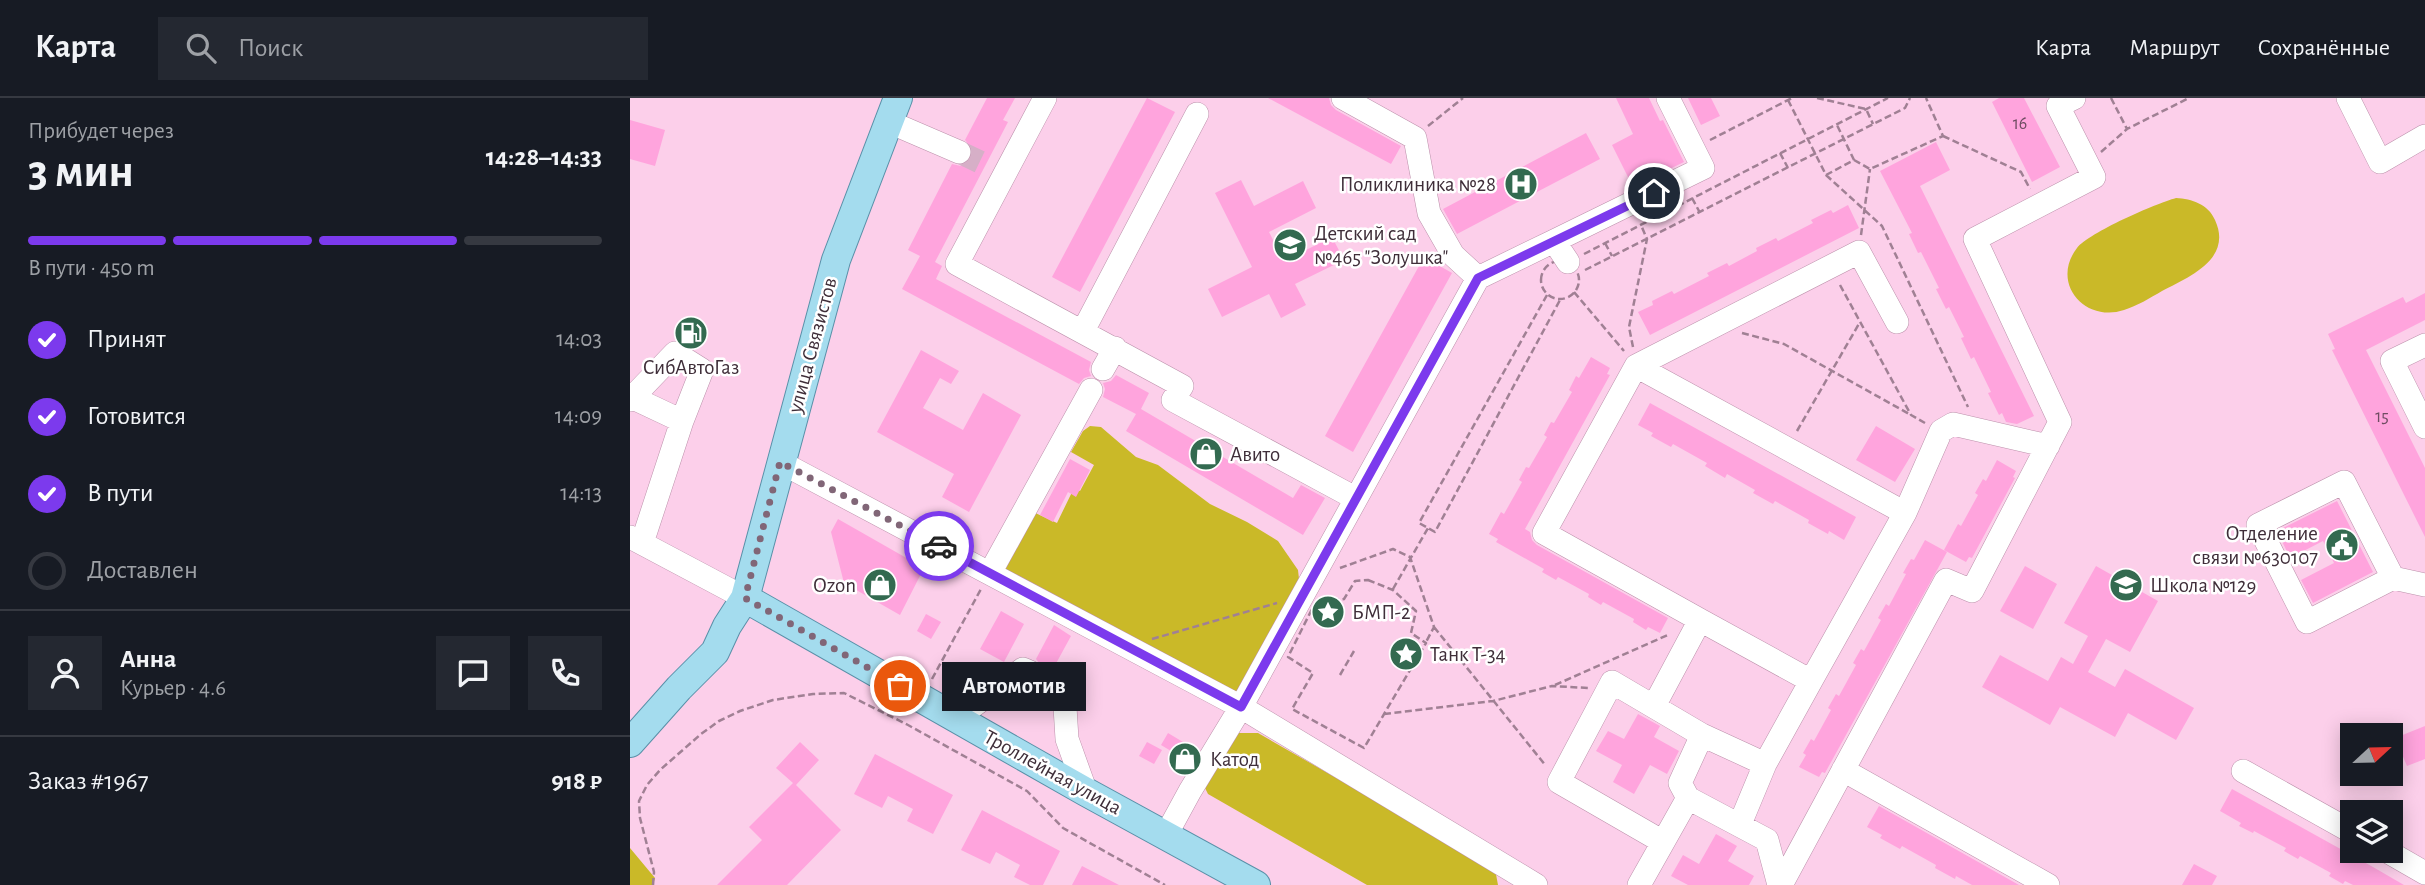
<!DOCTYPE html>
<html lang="ru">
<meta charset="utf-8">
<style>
:root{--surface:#171b24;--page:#242831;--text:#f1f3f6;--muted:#9ea1a6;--line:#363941;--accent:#7c3aed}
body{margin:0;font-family:"Alegreya Sans",sans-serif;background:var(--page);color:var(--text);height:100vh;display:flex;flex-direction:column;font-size:26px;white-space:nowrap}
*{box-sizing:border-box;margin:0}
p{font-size:23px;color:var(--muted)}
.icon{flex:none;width:38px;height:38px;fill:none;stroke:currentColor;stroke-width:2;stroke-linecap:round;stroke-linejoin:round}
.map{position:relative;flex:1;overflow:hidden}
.side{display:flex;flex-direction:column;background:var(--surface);width:630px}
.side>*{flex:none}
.needle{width:46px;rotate:68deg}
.fabs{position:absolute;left:1710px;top:625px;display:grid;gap:14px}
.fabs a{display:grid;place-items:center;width:63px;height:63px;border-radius:0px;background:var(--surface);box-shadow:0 4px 18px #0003;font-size:35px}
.pin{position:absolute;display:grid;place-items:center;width:60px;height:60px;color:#fff;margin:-30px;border:4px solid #fff;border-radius:50%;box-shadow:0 2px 7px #0007}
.courier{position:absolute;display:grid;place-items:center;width:70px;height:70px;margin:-35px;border:5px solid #7c3aed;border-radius:50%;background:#fff;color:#222;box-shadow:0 2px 9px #0007}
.bubble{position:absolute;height:49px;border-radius:0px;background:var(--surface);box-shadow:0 4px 18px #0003;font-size:23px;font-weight:600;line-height:49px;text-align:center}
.head em{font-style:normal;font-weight:600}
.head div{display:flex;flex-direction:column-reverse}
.head{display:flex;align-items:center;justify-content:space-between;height:119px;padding:0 28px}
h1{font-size:46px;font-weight:600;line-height:52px}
.bar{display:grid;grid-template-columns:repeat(4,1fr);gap:10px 7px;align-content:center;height:84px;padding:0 28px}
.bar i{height:9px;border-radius:5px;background:var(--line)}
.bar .current{background:var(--accent)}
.bar p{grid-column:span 4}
.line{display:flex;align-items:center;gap:18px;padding:0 28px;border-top:2px solid var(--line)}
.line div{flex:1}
.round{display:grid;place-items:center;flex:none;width:74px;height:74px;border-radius:0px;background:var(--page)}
ol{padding:0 28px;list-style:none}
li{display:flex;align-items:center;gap:21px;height:77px}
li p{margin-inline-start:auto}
li .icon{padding:7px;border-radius:50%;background:var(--accent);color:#fff;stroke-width:4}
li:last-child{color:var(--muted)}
li i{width:38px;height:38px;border:4px solid var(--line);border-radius:50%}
header{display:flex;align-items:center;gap:42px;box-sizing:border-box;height:98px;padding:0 35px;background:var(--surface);border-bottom:2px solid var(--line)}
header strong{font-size:33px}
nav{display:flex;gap:38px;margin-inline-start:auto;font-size:24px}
.search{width:490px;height:63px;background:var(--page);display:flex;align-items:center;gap:18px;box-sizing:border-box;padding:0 24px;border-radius:0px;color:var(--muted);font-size:26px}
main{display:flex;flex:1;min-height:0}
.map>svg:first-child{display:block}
.green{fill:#cab928}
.building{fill:#ffa4dd}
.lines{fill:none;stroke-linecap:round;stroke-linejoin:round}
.minor-tunnel{stroke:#d6afc7;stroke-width:23;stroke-dasharray:23 11;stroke-linecap:butt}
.minor-casing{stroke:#bc91ab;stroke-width:24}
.major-casing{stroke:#5990a8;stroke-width:30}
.path{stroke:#a08094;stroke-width:2.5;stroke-dasharray:7 3.5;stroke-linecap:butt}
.minor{stroke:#fff;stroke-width:23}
.major{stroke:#a4dcee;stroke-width:28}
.done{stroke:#816677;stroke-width:7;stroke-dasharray:0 12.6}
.route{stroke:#7c3aed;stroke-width:9}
.labels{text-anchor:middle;stroke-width:5;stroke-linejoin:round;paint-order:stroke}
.number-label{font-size:18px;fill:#6f4c62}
.poi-label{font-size:21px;fill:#3f2e39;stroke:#fff;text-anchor:start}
.street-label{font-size:21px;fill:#3f2e39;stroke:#fff}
</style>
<header>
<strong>Карта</strong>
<div class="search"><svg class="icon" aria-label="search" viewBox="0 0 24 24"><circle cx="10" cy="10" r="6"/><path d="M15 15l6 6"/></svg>Поиск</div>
<nav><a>Карта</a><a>Маршрут</a><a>Сохранённые</a></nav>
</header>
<main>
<section class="side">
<div class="head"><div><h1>3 мин</h1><p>Прибудет через</p></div><em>14:28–14:33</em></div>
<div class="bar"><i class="current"></i><i class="current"></i><i class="current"></i><i></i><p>В пути · 450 m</p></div>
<ol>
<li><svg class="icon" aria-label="check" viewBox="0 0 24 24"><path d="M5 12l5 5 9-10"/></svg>Принят<p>14:03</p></li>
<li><svg class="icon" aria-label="check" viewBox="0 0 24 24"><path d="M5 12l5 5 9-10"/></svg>Готовится<p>14:09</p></li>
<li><svg class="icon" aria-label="check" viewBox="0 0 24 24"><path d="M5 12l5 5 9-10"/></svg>В пути<p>14:13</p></li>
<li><i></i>Доставлен</li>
</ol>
<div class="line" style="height:126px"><a class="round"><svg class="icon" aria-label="person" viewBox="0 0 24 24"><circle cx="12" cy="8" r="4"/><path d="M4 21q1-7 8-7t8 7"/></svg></a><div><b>Анна</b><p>Курьер · 4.6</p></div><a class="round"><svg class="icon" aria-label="chat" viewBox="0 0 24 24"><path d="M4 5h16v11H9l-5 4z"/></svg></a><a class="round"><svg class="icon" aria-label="phone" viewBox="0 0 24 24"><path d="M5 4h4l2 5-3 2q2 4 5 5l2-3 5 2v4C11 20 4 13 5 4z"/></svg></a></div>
<div class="line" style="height:91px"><div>Заказ #1967</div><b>918 ₽</b></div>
</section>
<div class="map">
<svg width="1795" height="787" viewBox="0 0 1795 787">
<rect width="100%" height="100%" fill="#fccfea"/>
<path class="green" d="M1546,100C1562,101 1578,106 1585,122C1603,161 1559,179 1532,193C1520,200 1507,208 1494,212C1455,225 1420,185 1447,150C1460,134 1525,106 1546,100Z
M460,328L471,329L506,359L528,367L580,406L617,424L648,443L668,472L669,481L666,488L608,594L601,596L375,472L401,413L427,425L444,390L450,393L464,367L441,354L453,333Z
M608,635H628L865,771L868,787H737L578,696L574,688Z
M0,750L25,780L23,787H0Z"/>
<path class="building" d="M357,0H385L373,22L378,24L305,164L312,168L306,181L461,264L459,272L461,278L454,280L449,286L272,191L290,158L278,152L322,66L331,68L342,60L343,52L335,42Z
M517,0L545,14L450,194L422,179Z
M638,0H699L701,7L706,12L771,48L761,66Z
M986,0H1019L1030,23L1033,22L1054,64L1003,89L982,47L1003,36Z
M1058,0H1081L1090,18L1071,27Z
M1369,0H1394L1430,69L1402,84L1362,4Z
M0,22L35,32L25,68L0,61Z
M956,35L970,61L827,136L813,111Z
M1306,44L1320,72L1290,88L1404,318L1387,326L1376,324L1372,315L1369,317L1358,295L1361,294L1344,259L1341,261L1331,240L1334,239L1319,209L1316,211L1306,191L1309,190L1291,154L1288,155L1279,136L1282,135L1250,73Z
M611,82L624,108L673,83L686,110L639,134L654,163L702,139L714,162L665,186L676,207L651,220L639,196L592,219L578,191L622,169L585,95Z
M1218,107L1229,130L1020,237L1008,214L1023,207L1022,203L1042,193L1044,196L1079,178L1077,175L1097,165L1099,168L1127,153L1126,150L1146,140L1148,143L1183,125L1181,122L1201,112L1203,115Z
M794,159L822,175L723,354L695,338Z
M1795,195V222L1736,252L1795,370V439L1702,252L1705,251L1698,236L1773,199L1776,205Z
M291,252L329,273L321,286L310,280L293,310L333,332L353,295L391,317L339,414L312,399L324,376L247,334Z
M961,259L980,270L977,276L980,277L895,431L900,434L902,442L907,447L1038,520L1030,535L1018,529L1016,532L1003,524L1004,521L973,504L971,507L958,499L959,496L928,479L926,482L912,474L914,471L866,444L868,441L859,436L871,414L874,416L892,384L889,382L896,369L899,370L917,339L914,337L921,324L924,325L942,294L939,292L946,278L949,280Z
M486,277L519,295L511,311L663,400L671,387L695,400L673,437L496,333L506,316L473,299L475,291L473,285L481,283Z
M1020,305L1226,419L1214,442L1199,433L1198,436L1178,425L1179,422L1145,403L1143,406L1123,395L1125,392L1097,376L1095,380L1075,368L1077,365L1043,346L1041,349L1021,338L1023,335L1008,327Z
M1246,328L1285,351L1265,384L1226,362Z
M440,361L460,372L446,399L438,394L423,424L410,417Z
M1367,362L1386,373L1383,379L1385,380L1342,460L1339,459L1336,464L1314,452L1328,426L1331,428L1348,397L1345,395L1353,381L1356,383Z
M1707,403L1743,474L1683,505L1671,482L1704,465L1693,443L1660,460L1647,433Z
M208,421L294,470L270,517L214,485L201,434Z
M1295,442L1317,454L1195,675L1192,674L1189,679L1169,669L1176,657L1173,655L1181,641L1184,643L1201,612L1198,610L1206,596L1209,598L1226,567L1223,565L1231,551L1234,553L1251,522L1248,520L1256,506L1259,508L1276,476L1273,475L1281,461L1284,462Z
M1395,468L1427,486L1403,531L1370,513Z
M1466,468L1528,503L1500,554L1476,541L1458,574L1485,589L1495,571L1564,610L1546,642L1498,615L1485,639L1430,609L1420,627L1352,589L1370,557L1418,583L1431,559L1443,566L1458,538L1434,525Z
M371,513L394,526L374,564L350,551Z
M296,516L311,524L301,541L287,533Z
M424,527L441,538L423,571L413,570L406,561Z
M1008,616L1030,628L1024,639L1049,653L1037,676L1020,667L1004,696L983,684L992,667L966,653L978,633L994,641Z
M1795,628V661L1777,668L1765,640Z
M538,635L568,653L561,665L531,647Z
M170,644L189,662L166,687L211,732L157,787H87L132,742L119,729L163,685L146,670Z
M517,644L532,652L524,666L509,658Z
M245,656L323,697L303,736L277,723L283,711L258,698L252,710L224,696Z
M1602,691L1743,769L1774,787H1723L1715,783L1713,786L1699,778L1701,775L1670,758L1668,761L1654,753L1656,750L1624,733L1623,735L1609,728L1611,725L1590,713Z
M1249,708L1389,787H1342L1326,778L1325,781L1305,770L1306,767L1272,748L1270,751L1250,740L1252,737L1237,729Z
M352,712L430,753L413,787H400L384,779L390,767L366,754L360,766L331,752Z
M1086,736L1107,748L1098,763L1124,778L1119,787H1058L1041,778L1053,757L1069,766Z
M1564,766L1587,778L1582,787H1552Z
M452,768L489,787H442Z"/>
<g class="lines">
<path class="minor-tunnel" d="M329,54L356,67"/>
<defs>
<path id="minor" d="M415,0L327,166L552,288L543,302L725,400
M713,0L785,40L799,115L823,157L848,180
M1718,0L1750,64L1795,38
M257,23L329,54
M924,143L1073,70L1038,0
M453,233L567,16
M1795,247L1762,263L1795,329
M1006,268L1275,415
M473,271L485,250
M1,299L52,323
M0,302L45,255L72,272L52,323L12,445
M150,364L611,609L906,787
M0,439L115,500
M360,475L461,292
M1763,480L1714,384L1628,427L1677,524L1763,480L1795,487
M1070,522L1181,583L1135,666L1110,726
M416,583L434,593L437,641L456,694
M1181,583L1275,415L1311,333L1323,326L1418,348
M1024,608L1070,522L914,435L1006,268L1229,154L1267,224
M327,620L393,571L400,574
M1072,637L1135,666
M1213,672L1418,787
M1613,673L1722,734
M536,737L560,693L611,609L848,180L924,143L938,164
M1033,744L929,684L982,584L1072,637L1050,685L1058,700
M1755,752L1795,775
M1009,787L1058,700L1137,742L1149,787
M1151,787L1316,482L1342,493L1430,324L1345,141L1464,79L1428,8L1444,0"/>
<path id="major" d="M115,500L456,694L626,787
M0,645L49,590L85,554L97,528L115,500L206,162L268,0"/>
</defs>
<use href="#minor" class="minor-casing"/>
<use href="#major" class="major-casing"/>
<path class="path" d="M1187,0L1236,11L1243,26
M1481,0L1497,31L1559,0
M1158,2L1196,77L1224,62L1207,27
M798,28L833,0
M1313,38L1391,74L1400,91
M1080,42L1162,0
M1471,54L1497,31
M1150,55L1158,70
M1224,62L1240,71L1313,38L1296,0
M1196,77L1252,128L1338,309
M1062,100L1069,113
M1231,137L1240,71
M975,145L982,158
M954,156L1258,0
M911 182a19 19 0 1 1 38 0a19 19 0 1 1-38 0Z
M955,172L1275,10L1280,0
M1210,187L1281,317L1295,325
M944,194L994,253
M917,197L789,425L805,434L930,202
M1112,235L1154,246L1281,317
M1003,249L999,229L1017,141L1011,127
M1167,333L1230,224
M710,470L763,451L780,459L804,529L796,544
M738,482L763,492L786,513L781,535L796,545L734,650L662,611L683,575L658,559L685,505L714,501L725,483Z
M763,491L798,430
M804,529L916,668
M522,541L647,505
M710,577L724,553
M302,581L351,491
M925,587L1040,536
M754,616L863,603L922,588L958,590
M23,787L24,774L10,720L9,703L17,687L30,672L71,636L89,623L110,613L143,602L183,596L214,595L278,627L397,693L433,730L535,787"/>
<use href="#minor" class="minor"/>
<use href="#major" class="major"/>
</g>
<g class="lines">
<path class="done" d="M270,588L115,500L150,364L309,448"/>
<path class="route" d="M309,448L611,609L848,180L1024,95"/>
</g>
<defs>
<symbol id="hospital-disc" viewBox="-11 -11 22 22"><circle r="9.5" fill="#336a50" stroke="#fff"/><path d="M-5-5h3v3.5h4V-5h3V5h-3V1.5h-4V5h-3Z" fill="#fff"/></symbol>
<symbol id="school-disc" viewBox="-11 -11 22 22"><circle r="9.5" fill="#336a50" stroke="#fff"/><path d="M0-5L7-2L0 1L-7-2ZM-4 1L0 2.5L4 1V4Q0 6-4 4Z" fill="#fff"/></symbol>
<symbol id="fuel-disc" viewBox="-11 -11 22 22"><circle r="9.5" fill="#336a50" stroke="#fff"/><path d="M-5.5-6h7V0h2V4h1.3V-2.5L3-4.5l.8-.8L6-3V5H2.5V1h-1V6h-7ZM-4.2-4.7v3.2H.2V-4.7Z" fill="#fff"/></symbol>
<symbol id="shop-disc" viewBox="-11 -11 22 22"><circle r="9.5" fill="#336a50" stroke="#fff"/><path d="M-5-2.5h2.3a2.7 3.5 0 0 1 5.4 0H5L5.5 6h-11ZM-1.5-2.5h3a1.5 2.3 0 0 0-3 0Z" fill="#fff"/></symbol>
<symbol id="civic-disc" viewBox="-11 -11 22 22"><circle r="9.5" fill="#336a50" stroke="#fff"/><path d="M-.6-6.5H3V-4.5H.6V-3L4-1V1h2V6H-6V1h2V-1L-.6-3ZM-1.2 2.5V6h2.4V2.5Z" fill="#fff"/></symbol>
<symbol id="sight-disc" viewBox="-11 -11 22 22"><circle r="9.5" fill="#336a50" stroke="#fff"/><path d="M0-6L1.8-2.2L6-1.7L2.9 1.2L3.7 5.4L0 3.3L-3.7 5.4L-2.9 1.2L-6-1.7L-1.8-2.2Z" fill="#fff"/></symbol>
</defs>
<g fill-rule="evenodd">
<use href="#hospital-disc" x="872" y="67" width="38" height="38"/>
<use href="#school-disc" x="641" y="128" width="38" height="38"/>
<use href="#fuel-disc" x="42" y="216" width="38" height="38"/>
<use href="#shop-disc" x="557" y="337" width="38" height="38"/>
<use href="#civic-disc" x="1693" y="428" width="38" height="38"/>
<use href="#shop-disc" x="231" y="468" width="38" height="38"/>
<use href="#school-disc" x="1477" y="468" width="38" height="38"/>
<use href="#sight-disc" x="679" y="495" width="38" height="38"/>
<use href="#sight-disc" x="757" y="537" width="38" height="38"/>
<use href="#shop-disc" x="536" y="642" width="38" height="38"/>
</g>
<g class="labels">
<g class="number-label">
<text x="1390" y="31">16</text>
<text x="1752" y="324">15</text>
</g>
<g class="poi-label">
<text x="866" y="93" text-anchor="end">Поликлиника №28</text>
<text x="684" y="142">Детский сад<tspan x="684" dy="24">№465 "Золушка"</tspan></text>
<text x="61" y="276" text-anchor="middle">СибАвтоГаз</text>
<text x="600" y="363">Авито</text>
<text x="1688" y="442" text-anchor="end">Отделение<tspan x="1688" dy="24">связи №630107</tspan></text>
<text x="226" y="494" text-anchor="end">Ozon</text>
<text x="1520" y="494">Школа №129</text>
<text x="722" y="521">БМП-2</text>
<text x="800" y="563">Танк Т-34</text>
<text x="580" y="668">Катод</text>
</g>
<g class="street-label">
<text transform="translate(182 247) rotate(-75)" y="7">улица Связистов</text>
<text transform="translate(423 674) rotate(29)" y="7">Троллейная улица</text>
</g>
</g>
</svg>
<div class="fabs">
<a><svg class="needle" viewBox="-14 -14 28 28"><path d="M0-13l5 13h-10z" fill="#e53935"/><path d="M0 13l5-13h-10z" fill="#9ea1a6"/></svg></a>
<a><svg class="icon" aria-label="layers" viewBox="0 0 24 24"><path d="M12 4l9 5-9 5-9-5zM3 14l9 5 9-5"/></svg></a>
</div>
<div class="pin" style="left:270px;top:588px;background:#ea580c"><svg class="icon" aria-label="bag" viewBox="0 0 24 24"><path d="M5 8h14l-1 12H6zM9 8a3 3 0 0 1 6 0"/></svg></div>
<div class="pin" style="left:1024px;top:95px;background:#1f2937"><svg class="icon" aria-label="home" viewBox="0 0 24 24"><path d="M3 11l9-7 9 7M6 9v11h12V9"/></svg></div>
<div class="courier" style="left:309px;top:448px"><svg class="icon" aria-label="car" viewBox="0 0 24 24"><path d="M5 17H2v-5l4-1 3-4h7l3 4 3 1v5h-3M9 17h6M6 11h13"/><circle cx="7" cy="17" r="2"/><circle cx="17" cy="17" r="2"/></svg></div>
<div class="bubble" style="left:312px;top:564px;width:144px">Автомотив</div>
</div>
</main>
